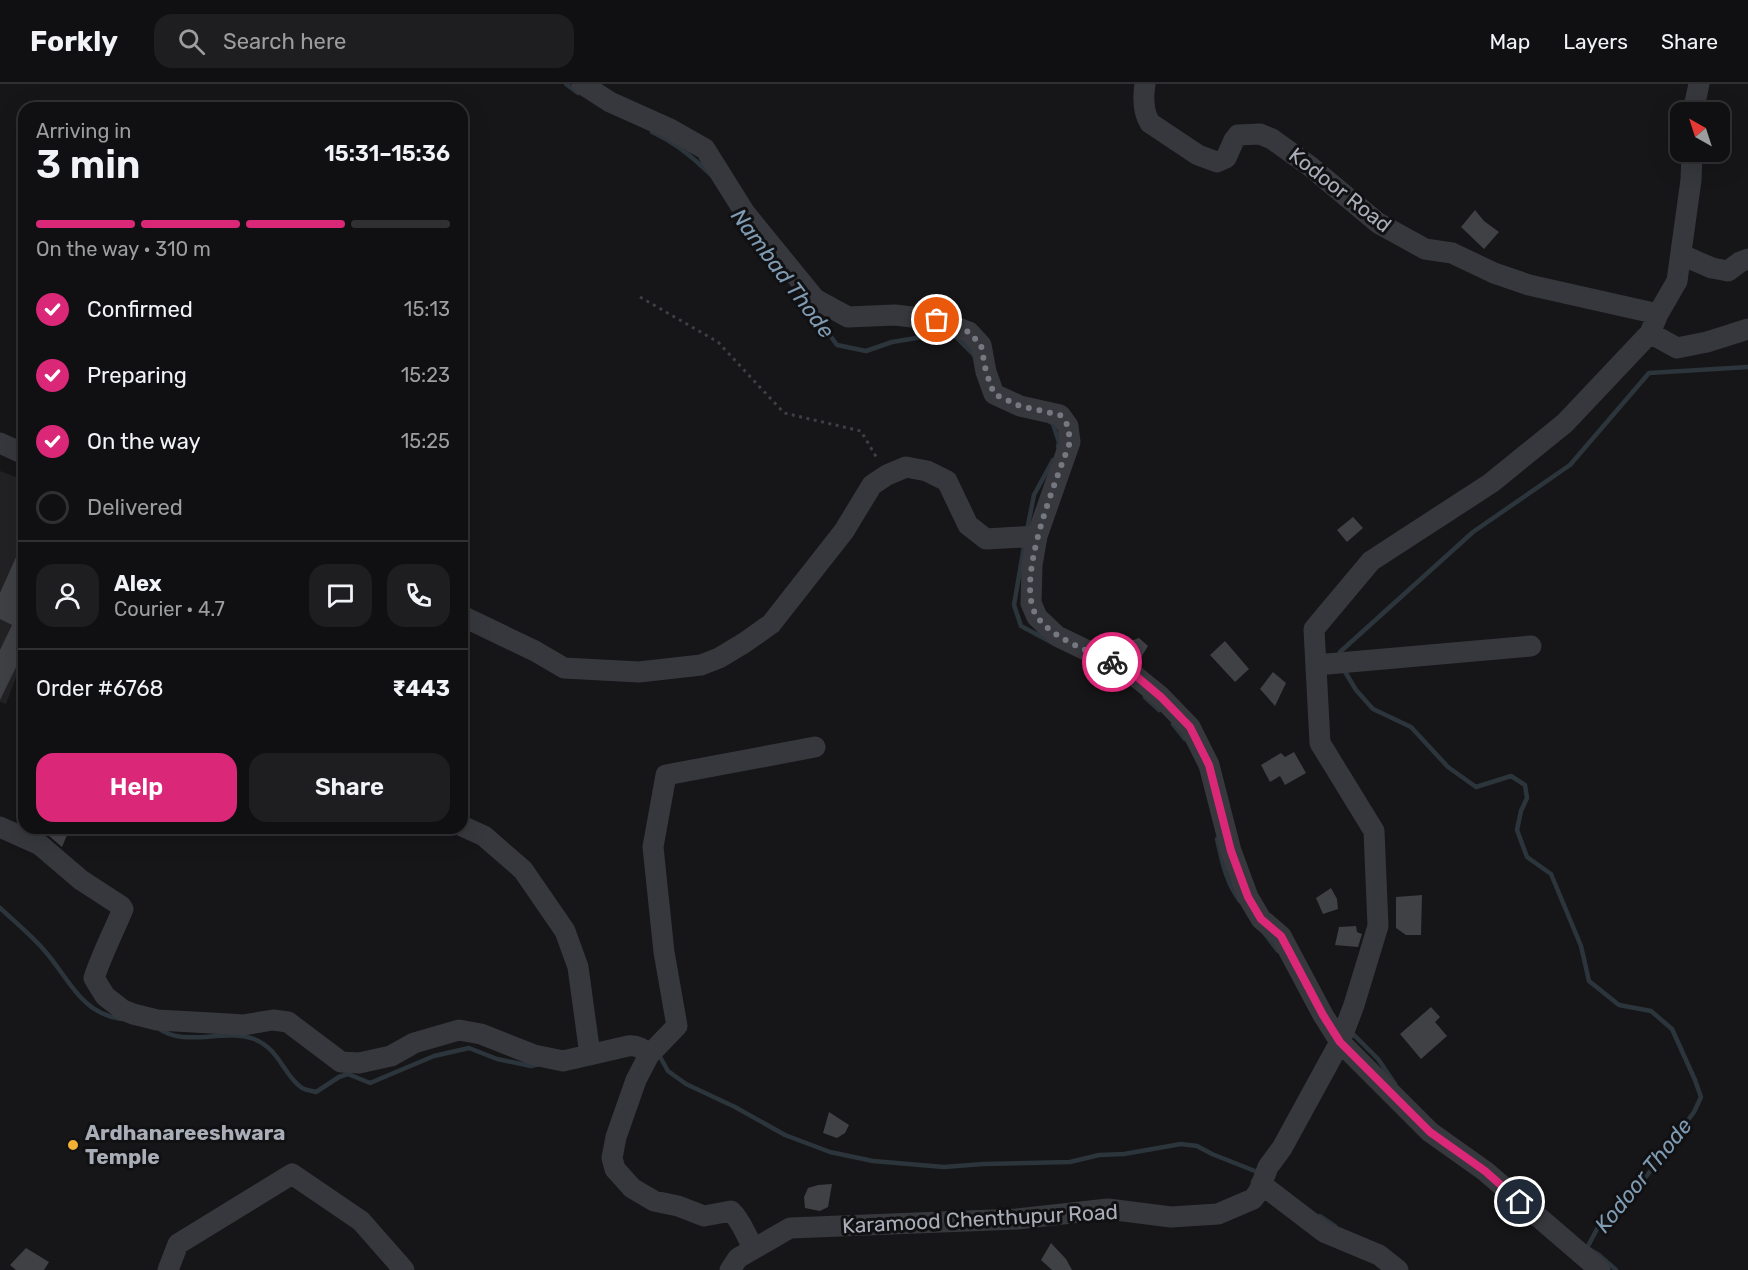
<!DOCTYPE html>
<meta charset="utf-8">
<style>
:root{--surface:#101012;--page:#1e1e20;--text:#f1f3f6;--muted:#9c9d9f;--line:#303032;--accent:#db2777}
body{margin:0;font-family:Rubik,sans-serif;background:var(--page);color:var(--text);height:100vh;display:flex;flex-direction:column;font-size:22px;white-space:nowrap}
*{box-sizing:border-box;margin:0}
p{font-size:20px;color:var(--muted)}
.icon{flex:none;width:33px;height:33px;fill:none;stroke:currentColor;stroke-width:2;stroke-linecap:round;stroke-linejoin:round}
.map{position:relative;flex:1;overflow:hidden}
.drawer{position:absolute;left:18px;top:18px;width:450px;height:732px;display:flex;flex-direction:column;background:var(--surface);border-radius:18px;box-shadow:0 6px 24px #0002,0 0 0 2px var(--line)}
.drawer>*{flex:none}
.needle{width:39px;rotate:321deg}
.tools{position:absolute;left:1670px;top:18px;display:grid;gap:12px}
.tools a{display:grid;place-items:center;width:60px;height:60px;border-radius:12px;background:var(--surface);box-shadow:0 6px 24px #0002,0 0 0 2px var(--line);font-size:30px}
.pin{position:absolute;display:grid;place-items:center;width:51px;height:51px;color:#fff;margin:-26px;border:3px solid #fff;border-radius:50%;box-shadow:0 2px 6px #0007}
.courier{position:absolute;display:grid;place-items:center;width:60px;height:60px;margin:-30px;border:4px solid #db2777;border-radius:50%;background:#fff;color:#222;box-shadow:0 2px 8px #0007}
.head em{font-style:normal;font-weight:600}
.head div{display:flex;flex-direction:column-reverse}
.head{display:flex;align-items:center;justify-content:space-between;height:102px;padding:0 18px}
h1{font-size:39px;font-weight:600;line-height:45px}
.bar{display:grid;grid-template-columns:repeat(4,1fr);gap:9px 6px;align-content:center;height:72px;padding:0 18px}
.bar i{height:8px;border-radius:4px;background:var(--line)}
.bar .selected{background:var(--accent)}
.bar p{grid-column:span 4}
.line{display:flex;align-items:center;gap:15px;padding:0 18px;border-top:2px solid var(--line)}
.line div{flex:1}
.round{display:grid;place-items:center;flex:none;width:63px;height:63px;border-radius:18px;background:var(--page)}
ol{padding:0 18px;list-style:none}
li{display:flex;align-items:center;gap:18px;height:66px}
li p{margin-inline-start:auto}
li .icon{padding:6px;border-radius:50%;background:var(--accent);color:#fff;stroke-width:4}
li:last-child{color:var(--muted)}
li i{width:33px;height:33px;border:3px solid var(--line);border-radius:50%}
.action{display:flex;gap:12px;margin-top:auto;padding:12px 18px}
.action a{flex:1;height:69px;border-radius:18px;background:var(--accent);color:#fff;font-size:24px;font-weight:600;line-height:69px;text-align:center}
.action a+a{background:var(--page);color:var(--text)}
header{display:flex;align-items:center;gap:36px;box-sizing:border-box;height:84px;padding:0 30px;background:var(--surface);border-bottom:2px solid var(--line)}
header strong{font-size:28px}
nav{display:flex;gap:33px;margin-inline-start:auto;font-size:21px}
.search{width:420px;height:54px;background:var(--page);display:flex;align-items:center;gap:15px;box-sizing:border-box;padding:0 21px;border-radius:18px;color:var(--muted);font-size:22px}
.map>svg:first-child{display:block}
.built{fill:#222225}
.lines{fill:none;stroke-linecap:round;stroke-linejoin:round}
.stream{stroke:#2c353c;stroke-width:4.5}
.building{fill:#404145}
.path{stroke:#3d3f44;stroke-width:3;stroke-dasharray:3 4.5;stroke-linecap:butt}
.minor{stroke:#37383d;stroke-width:21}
.done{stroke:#757880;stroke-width:6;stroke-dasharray:0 10.8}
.route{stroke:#db2777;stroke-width:8}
.poi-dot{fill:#f2b134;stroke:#111113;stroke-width:2}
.labels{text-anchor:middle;stroke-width:6;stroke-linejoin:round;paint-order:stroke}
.street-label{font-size:21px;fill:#a8adb8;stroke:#111113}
.poi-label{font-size:21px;font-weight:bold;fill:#a8adb8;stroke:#111113;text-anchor:start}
.water-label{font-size:22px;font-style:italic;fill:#7f9bb3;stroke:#111113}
</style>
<header>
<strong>Forkly</strong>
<div class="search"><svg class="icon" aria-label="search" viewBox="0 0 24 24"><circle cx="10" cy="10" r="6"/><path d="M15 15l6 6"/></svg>Search here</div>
<nav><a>Map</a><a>Layers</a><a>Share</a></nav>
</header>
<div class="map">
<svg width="1748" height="1186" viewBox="0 0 1748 1186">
<rect width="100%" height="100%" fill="#161618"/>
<path class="built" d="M0,387L24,396V572L6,620L0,618Z"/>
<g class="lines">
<path class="stream" d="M566,0L578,9
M652,48C674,58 693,73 710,90
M760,163L772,178
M808,221L837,261L866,267L892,258L947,249
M954,251L974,271
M1050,338L1053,340L1059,358L1058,363
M1027,446L1034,411L1053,376
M1025,457L1014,521L1021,542L1051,558
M1341,572L1340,568L1473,448L1570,381L1649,289L1748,283
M1344,586L1356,606L1373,625L1411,643L1448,683L1476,703L1511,692L1525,701L1527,714L1521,727L1517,746L1527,773L1551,790L1581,862L1589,897L1619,921L1651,927L1672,945L1695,996L1701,1013L1694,1028L1631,1113L1597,1145L1587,1164L1599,1171L1616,1186
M1145,613L1159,626
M1173,640L1185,655
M1217,755C1222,777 1226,799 1240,817
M0,824C15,838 31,851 44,866C69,894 80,929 121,935
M1265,850L1278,867
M158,944C184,964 224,944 254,955C280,965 283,991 302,1004C306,1006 312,1007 316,1008L339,993L348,990L370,999L434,972L469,964L497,975L531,982L540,980
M1350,947L1378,975L1395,1000
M659,971L668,987L686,1000L735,1023L785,1051L830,1068L873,1077L944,1083L983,1080L1070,1078L1099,1071L1124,1070L1181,1060L1197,1062L1212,1070L1260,1089
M1320,1132L1335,1142"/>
</g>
<path class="building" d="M1475,126L1484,137L1499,148L1484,165L1461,143Z
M1353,433L1363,444L1347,458L1337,446Z
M24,455V567L0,616V566L12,541L0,535V509Z
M1139,554L1148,562L1138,578L1123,570L1128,558Z
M1225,557L1249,585L1235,598L1210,571Z
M1273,588L1286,599L1275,622L1260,605Z
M1294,668L1306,689L1285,701L1280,692L1270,698L1261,681L1281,669L1285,673Z
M35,744H70L62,763L48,751Z
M1331,804L1337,815L1338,825L1323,830L1316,814Z
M1422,811L1421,851H1406L1396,844V813Z
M1356,842L1357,848L1362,850L1358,863L1335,861L1339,843Z
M1431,923L1440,933L1435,938L1447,952L1421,975L1400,950Z
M829,1028L849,1041L845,1049L837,1054L823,1049Z
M832,1100L828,1123L820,1127L805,1124L804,1113L808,1104L818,1101Z
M1051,1159L1066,1175L1072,1186H1052L1041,1176Z
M26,1164L49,1178L44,1186H16L10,1181Z"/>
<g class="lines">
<path class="path" d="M640,213L718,258L784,329L861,347L878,376"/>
<path class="minor" d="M582,0L610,18L668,44L705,65L745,129L815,215L848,233L895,231L937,236L969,248L981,261L986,288L994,310L1020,322L1060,331L1068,342L1070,358L1037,452L1032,481L1031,519L1037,533L1057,552L1129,587L1161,613L1190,643L1209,681L1231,767L1248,813L1261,835L1281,852L1323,931L1340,958L1430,1048L1485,1087L1600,1186
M1145,0C1143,13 1143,28 1150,39L1198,71L1217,78L1226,74L1234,56L1238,51L1260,50L1272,55L1311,83L1378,139L1425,165L1452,169L1494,189L1529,201L1658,230
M1693,28L1699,0
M1682,171L1712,184L1728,187L1740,178L1748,175
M1650,249L1677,264L1707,258L1748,245
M0,359L24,370
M462,532L535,567L564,584L639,588L701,581L719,574L744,559L771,540L844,447L872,401L887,391L906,383L927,387L947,397L968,441L986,455L1037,452
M1316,581L1531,562
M462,742L484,752L523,786L565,847L578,883L590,971
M0,743L40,761L81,796L121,822L123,825C113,849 102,870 94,894L105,912L123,926L133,930L157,936L229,940L243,941L273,936L288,938L341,978L359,979L391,972L414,959L459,946L481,950L534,971L563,977L628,962C637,961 642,964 649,971L636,996L616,1053L612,1074L615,1085L632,1104L654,1117L678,1122L704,1132L731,1127C742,1137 746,1153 754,1164
M649,971L677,942L664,868L653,763L666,691L815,663
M1261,1100L1324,1148L1379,1171L1398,1186
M168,1186L178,1160L292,1090L361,1137L404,1186
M730,1186L738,1174L790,1144L1017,1135L1108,1125L1171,1133L1218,1130L1253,1115L1259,1107L1268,1083L1282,1064L1340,958L1354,921L1378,842L1374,747L1320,659L1314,545L1371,477L1491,399L1565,339L1650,249L1658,230L1677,197L1691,96L1692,68"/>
</g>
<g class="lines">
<path class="done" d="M937,236L969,248L981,261L986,288L994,310L1020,322L1060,331L1068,342L1070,358C1057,395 1012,500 1038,534C1056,556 1087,566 1112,578"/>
<path class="route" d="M1112,578L1129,586L1161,613L1190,643L1209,681L1231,767L1248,813L1261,835L1281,852L1323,931L1340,958L1430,1048L1485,1087L1520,1118"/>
</g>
<circle class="poi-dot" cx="73" cy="1061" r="6"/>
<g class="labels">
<g class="street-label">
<text transform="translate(1340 106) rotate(38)" y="7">Kodoor Road</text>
<text transform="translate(980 1135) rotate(-3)" y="7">Karamood Chenthupur Road</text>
</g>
<g class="poi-label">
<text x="85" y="1056">Ardhanareeshwara<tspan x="85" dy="24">Temple</tspan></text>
</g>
<g class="water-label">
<text transform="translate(783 189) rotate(53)" y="8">Nambad Thode</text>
<text transform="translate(1643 1091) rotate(-51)" y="8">Kodoor Thode</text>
</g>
</g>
</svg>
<div class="tools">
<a><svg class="needle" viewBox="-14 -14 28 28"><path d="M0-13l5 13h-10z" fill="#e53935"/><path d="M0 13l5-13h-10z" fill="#9c9d9f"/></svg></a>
</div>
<div class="pin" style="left:937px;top:236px;background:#ea580c"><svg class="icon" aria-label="bag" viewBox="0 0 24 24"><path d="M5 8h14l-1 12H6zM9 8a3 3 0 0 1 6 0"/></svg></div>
<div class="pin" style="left:1520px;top:1118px;background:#1f2937"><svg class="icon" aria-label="home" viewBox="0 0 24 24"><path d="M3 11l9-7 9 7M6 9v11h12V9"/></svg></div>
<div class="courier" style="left:1112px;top:578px"><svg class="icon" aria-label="bike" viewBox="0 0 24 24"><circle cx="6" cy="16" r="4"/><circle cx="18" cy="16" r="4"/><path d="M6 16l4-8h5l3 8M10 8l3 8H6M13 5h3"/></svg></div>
<section class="drawer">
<div class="head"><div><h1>3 min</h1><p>Arriving in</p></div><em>15:31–15:36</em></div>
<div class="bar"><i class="selected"></i><i class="selected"></i><i class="selected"></i><i></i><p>On the way · 310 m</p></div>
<ol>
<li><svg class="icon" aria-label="check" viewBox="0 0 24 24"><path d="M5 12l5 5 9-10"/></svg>Confirmed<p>15:13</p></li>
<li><svg class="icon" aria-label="check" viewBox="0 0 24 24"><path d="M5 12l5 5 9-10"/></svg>Preparing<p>15:23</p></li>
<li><svg class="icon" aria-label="check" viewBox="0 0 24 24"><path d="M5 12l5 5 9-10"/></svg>On the way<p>15:25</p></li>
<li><i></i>Delivered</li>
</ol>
<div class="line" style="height:108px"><a class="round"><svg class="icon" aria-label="person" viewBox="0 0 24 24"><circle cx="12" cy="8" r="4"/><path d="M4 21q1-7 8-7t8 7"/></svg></a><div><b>Alex</b><p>Courier · 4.7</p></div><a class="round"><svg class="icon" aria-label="chat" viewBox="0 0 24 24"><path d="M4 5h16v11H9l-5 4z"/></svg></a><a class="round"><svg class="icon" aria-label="phone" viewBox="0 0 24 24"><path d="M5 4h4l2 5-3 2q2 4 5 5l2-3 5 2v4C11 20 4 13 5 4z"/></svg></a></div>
<div class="line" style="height:78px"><div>Order #6768</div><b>₹443</b></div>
<div class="action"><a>Help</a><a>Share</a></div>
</section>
</div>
